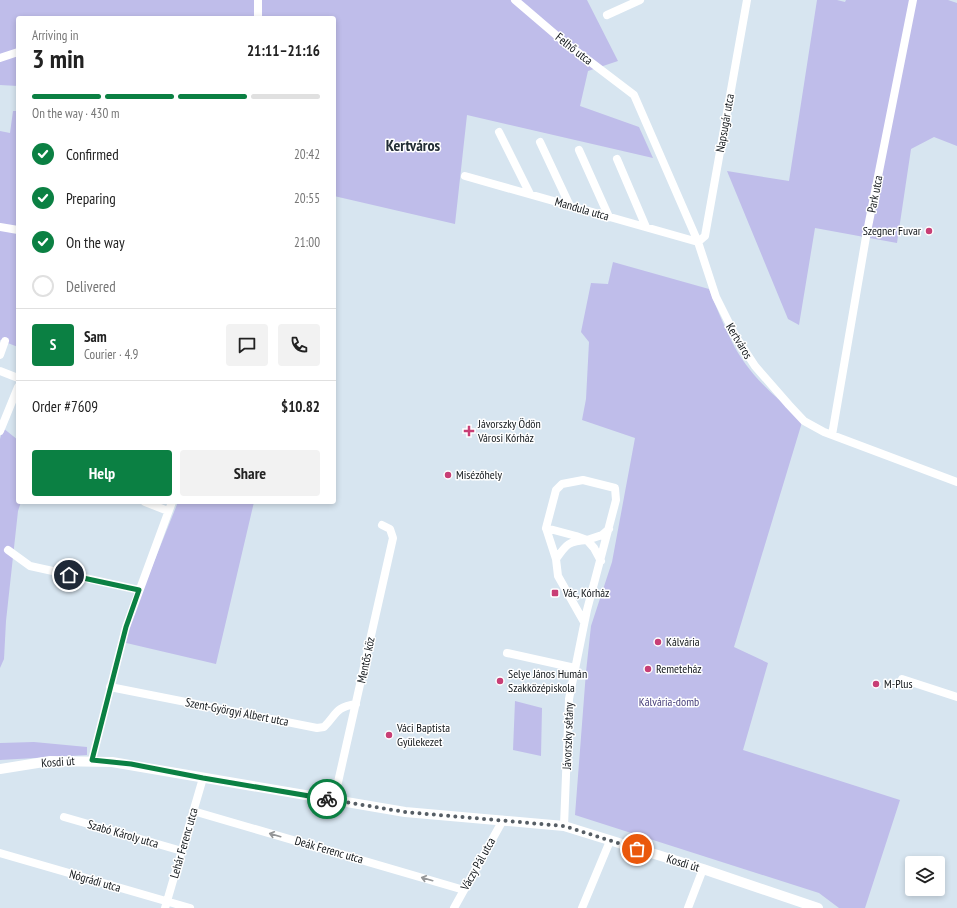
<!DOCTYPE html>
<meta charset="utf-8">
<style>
:root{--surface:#fff;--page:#f2f2f2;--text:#222;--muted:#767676;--line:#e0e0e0;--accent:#0b8043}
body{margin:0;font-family:"PT Sans Narrow",sans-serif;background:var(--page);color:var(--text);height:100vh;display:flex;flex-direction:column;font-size:15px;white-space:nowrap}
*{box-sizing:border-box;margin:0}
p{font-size:13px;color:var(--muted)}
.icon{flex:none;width:22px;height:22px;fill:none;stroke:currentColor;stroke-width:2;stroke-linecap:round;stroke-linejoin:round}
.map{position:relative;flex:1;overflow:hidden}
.details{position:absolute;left:16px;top:16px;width:320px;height:488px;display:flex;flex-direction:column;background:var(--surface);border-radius:4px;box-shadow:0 2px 6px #0003}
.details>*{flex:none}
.buttons{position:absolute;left:905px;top:856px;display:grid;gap:8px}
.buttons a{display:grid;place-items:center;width:40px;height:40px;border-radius:4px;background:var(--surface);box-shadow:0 2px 6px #0003;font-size:20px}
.pin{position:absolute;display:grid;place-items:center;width:34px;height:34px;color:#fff;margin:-17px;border:2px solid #fff;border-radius:50%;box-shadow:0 1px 4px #0007}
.courier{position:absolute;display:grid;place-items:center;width:40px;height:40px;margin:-20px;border:3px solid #0b8043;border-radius:50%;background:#fff;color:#222;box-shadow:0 1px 5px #0007}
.headline em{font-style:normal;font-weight:600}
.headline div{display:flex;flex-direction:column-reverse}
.headline{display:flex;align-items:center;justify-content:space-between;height:68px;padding:0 16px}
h1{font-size:26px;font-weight:600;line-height:30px}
.bar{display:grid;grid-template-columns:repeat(4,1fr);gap:6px 4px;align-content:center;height:48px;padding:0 16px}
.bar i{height:5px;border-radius:3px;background:var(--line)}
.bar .on{background:var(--accent)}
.bar p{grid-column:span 4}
.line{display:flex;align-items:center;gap:10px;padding:0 16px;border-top:1px solid var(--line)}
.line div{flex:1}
.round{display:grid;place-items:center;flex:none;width:42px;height:42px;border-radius:4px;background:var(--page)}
ol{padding:0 16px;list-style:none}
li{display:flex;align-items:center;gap:12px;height:44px}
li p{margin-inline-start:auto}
li .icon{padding:4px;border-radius:50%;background:var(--accent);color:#fff;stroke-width:4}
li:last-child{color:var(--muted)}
li i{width:22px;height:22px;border:2px solid var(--line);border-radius:50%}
.action{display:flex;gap:8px;margin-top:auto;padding:8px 16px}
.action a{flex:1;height:46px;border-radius:4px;background:var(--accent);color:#fff;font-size:16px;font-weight:600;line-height:46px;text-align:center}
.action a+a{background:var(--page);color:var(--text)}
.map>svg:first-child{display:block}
.green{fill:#bfbdea}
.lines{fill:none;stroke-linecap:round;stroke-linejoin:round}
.minor{stroke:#fff;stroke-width:8}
.tertiary{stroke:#fff;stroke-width:10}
.oneway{stroke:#949698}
.done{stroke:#565e65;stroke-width:4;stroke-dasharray:0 7.2}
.route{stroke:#0b8043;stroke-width:5}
.poi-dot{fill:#c83e75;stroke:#fff;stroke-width:1.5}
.labels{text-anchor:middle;stroke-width:3;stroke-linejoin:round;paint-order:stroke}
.street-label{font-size:12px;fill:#11161a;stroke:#fff}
.poi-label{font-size:12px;fill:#11161a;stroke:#fff;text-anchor:start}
.park-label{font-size:12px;fill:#463e7a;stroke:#fff}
.district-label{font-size:16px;font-weight:bold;fill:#232e36;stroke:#fff}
</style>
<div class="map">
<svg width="957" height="908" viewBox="0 0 957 908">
<rect width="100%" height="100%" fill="#d7e5f0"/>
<path class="green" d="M0,0H587L618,61L588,71L580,106L639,127L653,158L467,115L455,224L334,196V18H18V86L0,85Z
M817,0H837L845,2L846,0H948L957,3V146L934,137L911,149L897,243L815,228L799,325L788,319L727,171L789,181Z
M13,111H18V347L0,340V131L10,133Z
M613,262L709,289C716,306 723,324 731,340C747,373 774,397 803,419L734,647L768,663L743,750L900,800L865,908H839L819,893L575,815L586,672L591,626L612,562L635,438L582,420L586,399L589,342L581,332L591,283L608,284Z
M3,428L18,440V502H21L18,511L6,621L4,659L0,668V439Z
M178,502H254L216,664L122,642Z
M515,701L542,708L541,756L513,750Z
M34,742L87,747V755L0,760V743Z"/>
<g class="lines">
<path class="minor" d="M515,0L563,41L634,95L698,242L716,297L736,337L755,366L789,405L804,421L824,432L957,482
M607,15L640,0
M258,18V0
M0,58L18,52
M499,132L530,194
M540,142L570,206
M579,150L609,217
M617,159L646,227
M465,176L698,242
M0,227L18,230
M698,242L705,236L747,0
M0,355L5,341
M0,371L18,378
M0,431L18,387
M832,435L866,237L913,0
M145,502L168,511
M546,528L576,536L587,540L602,535L609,529
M8,550L30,566L139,590
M556,559L546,528L556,490L562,484L583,480L615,488L616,500L587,610L569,699L564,826
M584,622L558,576L556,559C566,545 568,541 587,540L594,548L601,561
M507,653L575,668
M902,679L957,697
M110,687L317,728L324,727C337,714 335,707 356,704
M92,760L126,627L172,502
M334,800L393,538L390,529L382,525
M193,811L464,890
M64,817L182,851
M0,853L190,908
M165,908L203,778
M454,908L503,820
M582,908L610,841
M688,908L703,869"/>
<path class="tertiary" d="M0,769L50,761L112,762L405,812L564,826L703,869L818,908"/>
</g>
<defs><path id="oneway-shaft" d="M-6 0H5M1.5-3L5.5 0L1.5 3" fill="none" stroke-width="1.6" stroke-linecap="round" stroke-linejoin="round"/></defs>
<g class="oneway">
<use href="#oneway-shaft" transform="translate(275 835) rotate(-164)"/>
<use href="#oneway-shaft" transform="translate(427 879) rotate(-164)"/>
</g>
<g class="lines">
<path class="done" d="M327,799L405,812L564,826L637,849"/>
<path class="route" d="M69,575L139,590L126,627L92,760L131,764L203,778L327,799"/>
</g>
<g class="poi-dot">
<circle cx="929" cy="231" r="4"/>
<path d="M467 425h4v4h4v4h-4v4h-4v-4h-4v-4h4z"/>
<circle cx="448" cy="475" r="4"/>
<rect x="551" y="589" width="8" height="8" rx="2"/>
<circle cx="658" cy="642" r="4"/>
<circle cx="648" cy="669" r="4"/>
<circle cx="500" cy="681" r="4"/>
<circle cx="876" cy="684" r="4"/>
<circle cx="389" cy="735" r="4"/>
</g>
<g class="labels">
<g class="street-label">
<text transform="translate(574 49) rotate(38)" y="4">Felhő utca</text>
<text transform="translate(725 123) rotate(-80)" y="4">Napsugár utca</text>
<text transform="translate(875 194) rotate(-79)" y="4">Park utca</text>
<text transform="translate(582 209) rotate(16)" y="4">Mandula utca</text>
<text transform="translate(739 341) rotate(59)" y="4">Kertváros</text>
<text transform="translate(366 660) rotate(-78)" y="4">Mentős köz</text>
<text transform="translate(237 712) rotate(11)" y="4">Szent-Györgyi Albert utca</text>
<text transform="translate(568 736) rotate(-88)" y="4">Jávorszky sétány</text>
<text transform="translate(58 762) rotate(-4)" y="4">Kosdi út</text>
<text transform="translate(123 834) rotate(16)" y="4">Szabó Károly utca</text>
<text transform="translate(184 843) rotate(-74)" y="4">Lehár Ferenc utca</text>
<text transform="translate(329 850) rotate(16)" y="4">Deák Ferenc utca</text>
<text transform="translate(683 863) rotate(17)" y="4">Kosdi út</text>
<text transform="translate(478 864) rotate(-61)" y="4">Váczy Pál utca</text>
<text transform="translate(95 881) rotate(16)" y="4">Nógrádi utca</text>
</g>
<g class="poi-label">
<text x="921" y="235" text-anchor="end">Szegner Fuvar</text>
<text x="478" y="428">Jávorszky Ödön<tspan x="478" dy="14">Városi Kórház</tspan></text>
<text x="456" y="479">Misézőhely</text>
<text x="563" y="597">Vác, Kórház</text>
<text x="666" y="646">Kálvária</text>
<text x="656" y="673">Remeteház</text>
<text x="508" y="678">Selye János Humán<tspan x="508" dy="14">Szakközépiskola</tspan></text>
<text x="884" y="688">M-Plus</text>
<text x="397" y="732">Váci Baptista<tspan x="397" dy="14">Gyülekezet</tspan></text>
</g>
<g class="park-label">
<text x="669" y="706">Kálvária-domb</text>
</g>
<g class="district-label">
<text x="413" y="151">Kertváros</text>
</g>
</g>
</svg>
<div class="buttons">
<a><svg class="icon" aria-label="layers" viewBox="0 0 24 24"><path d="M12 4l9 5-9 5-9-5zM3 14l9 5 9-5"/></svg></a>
</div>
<div class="pin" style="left:637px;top:849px;background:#ea580c"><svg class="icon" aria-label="bag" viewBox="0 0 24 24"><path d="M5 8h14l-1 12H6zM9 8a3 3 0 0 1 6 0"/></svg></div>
<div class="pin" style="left:69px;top:575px;background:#1f2937"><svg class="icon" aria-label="home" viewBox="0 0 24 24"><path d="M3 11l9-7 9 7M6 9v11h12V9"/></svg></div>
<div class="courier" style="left:327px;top:799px"><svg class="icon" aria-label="bike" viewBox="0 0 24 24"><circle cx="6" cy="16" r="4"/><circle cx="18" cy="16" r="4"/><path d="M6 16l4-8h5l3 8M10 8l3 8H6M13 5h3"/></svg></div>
<section class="details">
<div class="headline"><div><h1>3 min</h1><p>Arriving in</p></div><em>21:11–21:16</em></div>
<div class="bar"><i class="on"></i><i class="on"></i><i class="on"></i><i></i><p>On the way · 430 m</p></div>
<ol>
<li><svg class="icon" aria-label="check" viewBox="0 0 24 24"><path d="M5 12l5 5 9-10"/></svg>Confirmed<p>20:42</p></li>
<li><svg class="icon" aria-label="check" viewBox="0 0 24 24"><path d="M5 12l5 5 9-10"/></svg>Preparing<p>20:55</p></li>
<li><svg class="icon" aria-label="check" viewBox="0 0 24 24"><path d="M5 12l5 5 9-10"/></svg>On the way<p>21:00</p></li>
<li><i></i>Delivered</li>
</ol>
<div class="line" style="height:72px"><b class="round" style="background:var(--accent);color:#fff">S</b><div><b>Sam</b><p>Courier · 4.9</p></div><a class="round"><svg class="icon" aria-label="chat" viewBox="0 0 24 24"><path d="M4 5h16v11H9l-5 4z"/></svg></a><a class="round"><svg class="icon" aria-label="phone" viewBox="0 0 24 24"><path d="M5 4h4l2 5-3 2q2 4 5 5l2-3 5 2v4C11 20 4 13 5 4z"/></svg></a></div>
<div class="line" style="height:52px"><div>Order #7609</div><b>$10.82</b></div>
<div class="action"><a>Help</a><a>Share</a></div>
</section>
</div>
